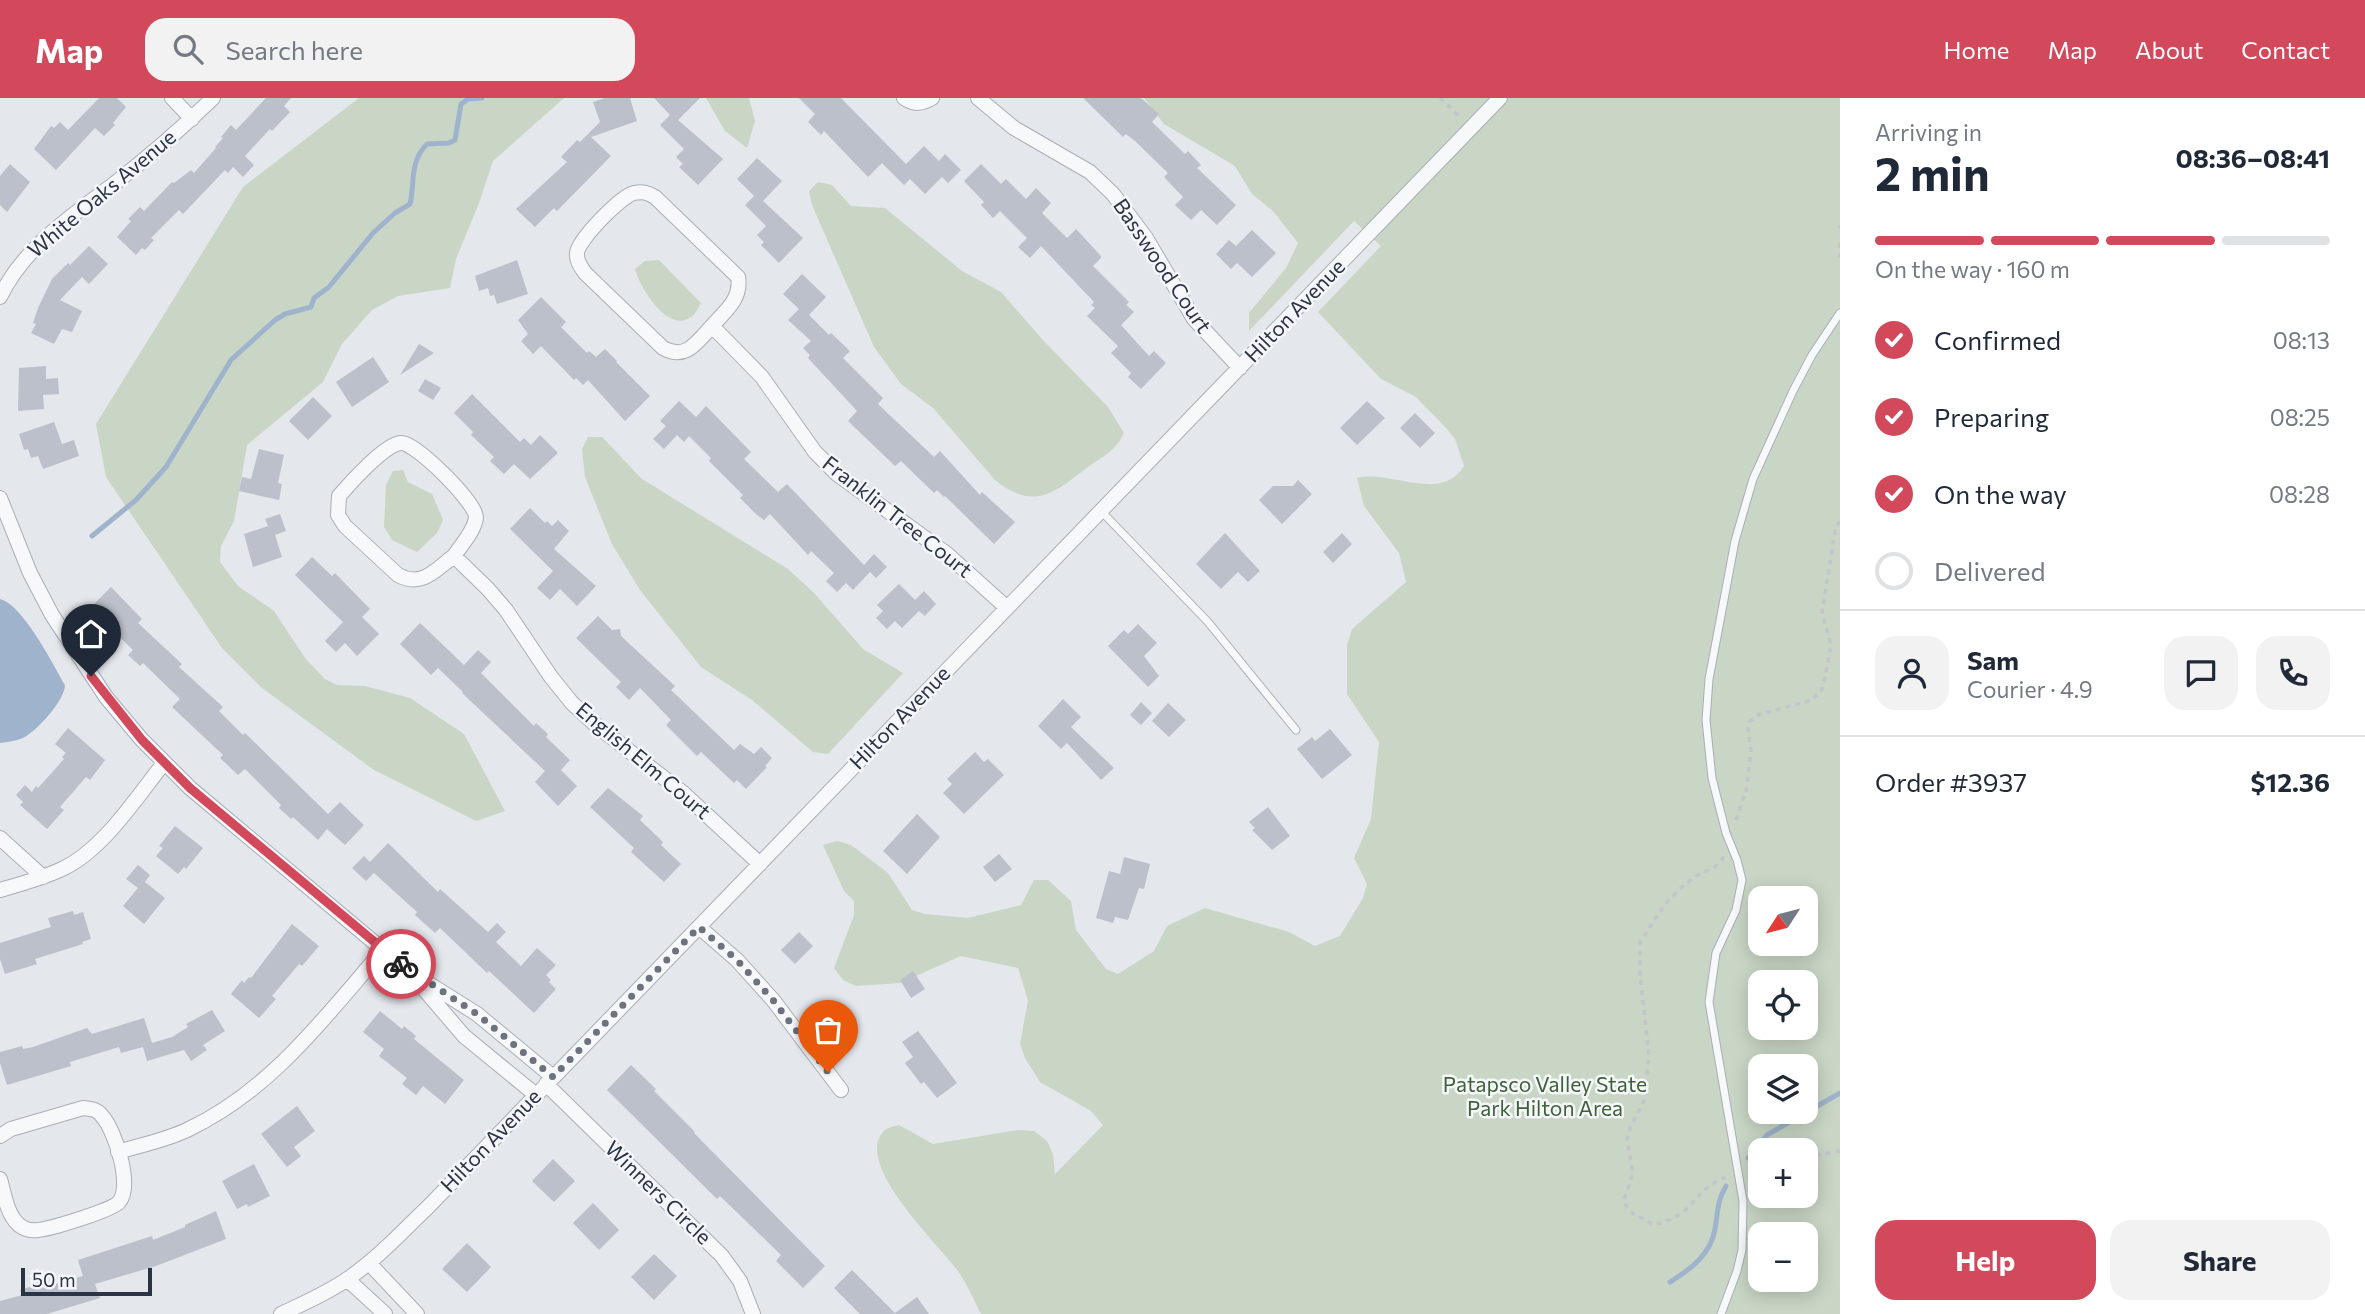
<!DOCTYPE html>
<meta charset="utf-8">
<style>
:root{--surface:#fff;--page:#f2f2f3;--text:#1f2937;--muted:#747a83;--line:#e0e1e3;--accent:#d1495b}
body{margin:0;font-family:Commissioner,sans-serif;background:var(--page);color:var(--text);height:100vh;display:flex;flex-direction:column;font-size:26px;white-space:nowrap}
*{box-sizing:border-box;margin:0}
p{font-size:23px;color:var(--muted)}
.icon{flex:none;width:38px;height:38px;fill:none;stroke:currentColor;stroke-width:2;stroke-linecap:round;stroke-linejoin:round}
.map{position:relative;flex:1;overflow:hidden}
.sheet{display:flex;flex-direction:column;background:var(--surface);width:525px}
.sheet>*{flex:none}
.needle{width:46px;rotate:234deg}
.tools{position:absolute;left:1748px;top:788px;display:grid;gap:14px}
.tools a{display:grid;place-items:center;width:70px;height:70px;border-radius:14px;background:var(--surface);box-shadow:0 4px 18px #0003;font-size:35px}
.scale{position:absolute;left:21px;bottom:18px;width:131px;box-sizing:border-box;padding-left:7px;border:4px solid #2b3445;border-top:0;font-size:19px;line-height:24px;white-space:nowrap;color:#2b3445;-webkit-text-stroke:5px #f4f6f9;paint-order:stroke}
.pin{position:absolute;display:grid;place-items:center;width:60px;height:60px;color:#fff;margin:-72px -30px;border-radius:50% 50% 50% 0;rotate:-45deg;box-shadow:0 0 7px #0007}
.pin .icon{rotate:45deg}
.courier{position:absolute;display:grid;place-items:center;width:70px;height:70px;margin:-35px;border:5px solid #d1495b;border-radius:50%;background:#fff;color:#222;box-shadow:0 2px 9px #0007}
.summary em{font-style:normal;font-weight:700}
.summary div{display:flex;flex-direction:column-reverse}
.summary{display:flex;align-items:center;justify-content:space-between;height:119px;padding:0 35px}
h1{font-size:46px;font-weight:700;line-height:52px}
.bar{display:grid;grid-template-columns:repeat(4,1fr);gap:10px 7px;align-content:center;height:84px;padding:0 35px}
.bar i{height:9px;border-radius:5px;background:var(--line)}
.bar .active{background:var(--accent)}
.bar p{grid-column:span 4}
.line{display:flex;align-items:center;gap:18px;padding:0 35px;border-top:2px solid var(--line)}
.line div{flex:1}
.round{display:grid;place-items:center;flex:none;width:74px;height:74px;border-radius:21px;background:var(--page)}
ol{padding:0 35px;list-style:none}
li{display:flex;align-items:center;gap:21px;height:77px}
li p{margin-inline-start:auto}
li .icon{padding:7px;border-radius:50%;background:var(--accent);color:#fff;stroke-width:4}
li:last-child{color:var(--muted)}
li i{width:38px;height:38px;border:4px solid var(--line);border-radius:50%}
.cta{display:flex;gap:14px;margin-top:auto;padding:14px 35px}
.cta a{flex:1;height:80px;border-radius:21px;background:var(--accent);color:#fff;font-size:28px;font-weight:700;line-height:80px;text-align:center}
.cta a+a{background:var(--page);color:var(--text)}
header{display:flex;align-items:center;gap:42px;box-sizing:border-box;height:98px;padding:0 35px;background:var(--accent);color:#fff}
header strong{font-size:33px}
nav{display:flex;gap:38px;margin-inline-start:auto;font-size:24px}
.search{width:490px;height:63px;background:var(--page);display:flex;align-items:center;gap:18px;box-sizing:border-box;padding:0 24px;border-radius:21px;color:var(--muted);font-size:26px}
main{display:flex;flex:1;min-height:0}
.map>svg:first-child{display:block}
.green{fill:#c9d6c5;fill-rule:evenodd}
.water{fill:#9fb4cc}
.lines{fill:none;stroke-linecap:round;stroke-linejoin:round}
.stream{stroke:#9fb4cc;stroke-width:5}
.building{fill:#bbc0ca}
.service-casing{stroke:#a9aeb7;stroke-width:9}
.minor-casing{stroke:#a9aeb7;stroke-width:16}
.path{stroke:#c2c5cb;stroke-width:3.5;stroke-dasharray:5 5;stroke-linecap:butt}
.service{stroke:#f7f8fa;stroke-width:7}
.minor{stroke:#f7f8fa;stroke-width:14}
.done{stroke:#6c737f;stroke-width:7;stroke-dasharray:0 12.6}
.route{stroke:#d1495b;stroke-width:9}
.labels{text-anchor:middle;stroke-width:5;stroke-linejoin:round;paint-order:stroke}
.street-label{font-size:21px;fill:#2b3445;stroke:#f4f6f9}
.park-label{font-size:21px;fill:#3f6138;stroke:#f4f6f9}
</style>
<header>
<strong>Map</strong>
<div class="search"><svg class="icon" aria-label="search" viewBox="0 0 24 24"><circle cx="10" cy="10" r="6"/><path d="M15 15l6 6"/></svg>Search here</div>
<nav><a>Home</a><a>Map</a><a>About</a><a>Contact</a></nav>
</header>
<main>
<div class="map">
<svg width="1840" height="1216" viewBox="0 0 1840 1216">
<rect width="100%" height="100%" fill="#e4e7ec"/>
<path class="green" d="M359,0H564L493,63L479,105L456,161L450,190L398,198L372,212L342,246L323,284L247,347L234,423L221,448L220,464L238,488L274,513L305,560L325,581L337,587L365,588L410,600L464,636L505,713L476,723L374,672L262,590L222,550L106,379L96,326L243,89Z
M706,0H749L755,23L747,50L725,33Z
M1144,0H1840V1216H981C974,1202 967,1186 958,1173C939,1147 852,1065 884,1033C887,1030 894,1028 899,1027L933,1046L1018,1032L1034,1033L1047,1043L1053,1056L1055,1076L1103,1027L1091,1013L1040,984L1025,960L1020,946L1028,902L1018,870L961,858L900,885L856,888L843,882L834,870L854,817V803L844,793L823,747L837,743L851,747L888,775L912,812L925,816L968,820L1021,807L1034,782H1048L1071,803L1076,832L1106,871L1118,876L1154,853L1167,828L1205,810L1289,834L1315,848L1340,838L1363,800L1367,786L1354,760L1371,721L1379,644L1347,596V547L1352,531L1406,484L1399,455L1364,408L1357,380C1391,371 1441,406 1464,368L1455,341L1446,330L1416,299L1381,281L1318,214L1381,148L1354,123L1249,233V215L1286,170L1298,145L1273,113L1252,96L1235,68L1164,26ZM1760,800H1806V845H1760ZM1760,884H1806V929H1760ZM1760,968H1806V1013H1760ZM1760,1052H1806V1097H1760ZM1760,1136H1806V1181H1760Z
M818,84L832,87L851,108L885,110L962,173L1001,194L1042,241L1108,309L1124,335C1115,353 1104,358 1088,369C1055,394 1035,414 995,382L933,310L901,286L874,249L812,107L809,93Z
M659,162L701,205C699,209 695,217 691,219C668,236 640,190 635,171L645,163Z
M588,339H602L642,381L788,471L814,495L863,551L903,575L828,656L813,654L752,602L701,569L640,492L612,446L585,379L582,351Z
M403,372L408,384L432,396L443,422L437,435L417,454L392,442L384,429L386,387L393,373Z"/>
<path class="water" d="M0,501C23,507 53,566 65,587C65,602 37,633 23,640C15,643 8,644 0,645Z"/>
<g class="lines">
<path class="stream" d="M92,438L136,402L166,369L231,262L275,222L285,216L311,209L314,200L329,189L373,135L395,115L410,106C415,85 409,64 427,46L449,45L455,42L461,6L468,1L482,0
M1748,1060L1767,1037L1840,995
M1670,1184C1691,1171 1711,1156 1715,1131C1718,1114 1717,1103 1726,1088"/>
</g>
<path class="building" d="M99,0H117L126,9L113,25L115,27L104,38L95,30L56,72L34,51L51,28L54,30L60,24L68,32Z
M266,0H291L284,8L290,14L272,33L270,31L245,58L254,67L243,79L233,69L228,75L225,72L183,116L179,112L151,140L154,142L145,152L142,150L136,157L117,139L131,123L128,121L140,109L144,113L172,84L174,85L191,72L194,75L216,50L215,49L223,40L221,39L231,27L236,32Z
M605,0H630L637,23L591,39L611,58L557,113L554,110L535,129L516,111L567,64L561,59L577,42L580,44L600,24L593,4Z
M654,0H700L678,22L723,61L698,87L679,69L683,66L676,59L684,51L660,27L670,17Z
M799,0H841L906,66L924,48L939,63L945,56L961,72L948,85L942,79L925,96L910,81L904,87L882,65L868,79L824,33L821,37L808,24L815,16Z
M1083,0H1141L1159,16L1152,24L1185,56L1188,53L1201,67L1197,70L1236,107L1217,127L1201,112L1191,122L1175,107L1183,99L1164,79L1168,75L1135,43L1126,36L1123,39Z
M757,60L782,83L763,103L803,140L779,165L761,147L764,144L757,137L766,128L745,107L754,98L737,81Z
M10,66L30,84L7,114L0,107V78Z
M981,66L1001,86L1006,81L1026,101L1036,90L1051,105L1042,115L1067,140L1076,131L1100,157L1101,160L1093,168L1129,204L1126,207L1134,214L1121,227L1149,258L1154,253L1166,265L1141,291L1128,279L1131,275L1111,255L1118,248L1087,218L1095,210L1091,207L1094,204L1041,148L1030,160L1018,149L1027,140L1000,113L993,120L981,107L984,104L964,83Z
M1252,132L1276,155L1252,179L1237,165L1231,171L1216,156L1229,142L1236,148Z
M89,148L108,166L89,186L82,179L60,202L82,213L72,234L62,231L54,246L31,235L36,226L33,225L38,210L52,181L68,165L70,167Z
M517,162L528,196L497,206L494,197L490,198L488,190L479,193L475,178Z
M802,176L826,199L809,217L829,237L831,235L850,253L843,260L883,300L878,306L934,359L940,353L980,397L982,394L1015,424L994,446L945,398L944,399L937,392L934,395L901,363L895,368L848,323L857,313L808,260L810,257L803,250L811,243L788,222L799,211L783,196Z
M541,199L566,224L561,229L587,255L589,253L596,259L605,251L617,263L616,264L650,298L625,323L588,282L583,287L576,280L574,282L541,248L533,256L521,243L528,236L518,222Z
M419,246L434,255L400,277Z
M373,259L389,284L352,309L336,284Z
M46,268V281L58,280L59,296L43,297L44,311L18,313L19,270Z
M425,281L441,290L433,302L418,293Z
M472,296L520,344L524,340L531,347L540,337L558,355L530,381L514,366L504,376L490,363L494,359L471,337L473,334L454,315Z
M313,299L332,318L308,342L289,323Z
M679,303L696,319L706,308L751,354L744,361L778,394L787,386L864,467L874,456L887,469L876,480L870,474L853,492L846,485L837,494L826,483L834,475L811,453L808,457L770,416L764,422L756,416L740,400L743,397L709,363L711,360L689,338L684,344L677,337L664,351L653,341L666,328L660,323Z
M1367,303L1385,320L1357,347L1340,330Z
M1415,315L1435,335L1420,350L1400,330Z
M54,324L62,346L74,342L79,358L43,371L38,358L31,360L28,351L24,352L19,336Z
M259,351L284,357L278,385L282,386L279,402L239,393L242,379L251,381Z
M1298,382L1312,396L1282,426L1259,402L1273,388H1293Z
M530,410L545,425L547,423L552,428L558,422L569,433L554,451L596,488L577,508L560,491L550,502L537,490L553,473L510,431Z
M280,416L286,433L275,437L282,459L253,469L244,436L268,428L265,421Z
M1225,435L1260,473L1248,484L1238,474L1221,491L1196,466Z
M1342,435L1352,446L1333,465L1323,454Z
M312,459L332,478L335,475L370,511L362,519L379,536L357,558L345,545L336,554L325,543L343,524L295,477Z
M899,486L915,502L924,493L936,506L925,518L919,513L902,530L895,523L887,531L876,520L883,513L877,507Z
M111,489L142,521L138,525L182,566L179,569L223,609L219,613L243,637L245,635L328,716L340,704L364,727L345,747L327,731L318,742L293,719L291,721L279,710L281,707L245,671L238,677L220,660L223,657L172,609L180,601L143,565L140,568L128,557L133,552L90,510Z
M598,518L612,532L620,531L621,538L675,588L671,592L734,652L740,646L754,656L761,649L772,660L765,668L767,669L746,691L737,682L734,685L701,654L697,658L666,627L671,622L640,590L629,602L616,589L621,584L576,540Z
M420,525L464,567L478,552L491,564L481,575L534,628L536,625L548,636L546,639L570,662L561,672L577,688L558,708L535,684L545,673L462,595L463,594L438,570L431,577L400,546Z
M1138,526L1157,545L1144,558L1159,578L1148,589L1108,548L1124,532L1128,536Z
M1063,601L1081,619L1071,629L1114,670L1101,682L1067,645L1061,651L1038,628Z
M1141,604L1152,615L1141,627L1130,617Z
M1168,605L1186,622L1169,639L1152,623Z
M68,630L105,662L90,682L86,679L60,709L64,712L47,731L20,707L23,704L16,697L25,687L32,694L36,688L38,690L64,661L62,659L66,655L55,646Z
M1330,631L1352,657L1322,681L1297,651L1312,639L1315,643Z
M975,654L984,664L988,661L1004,677L964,716L943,695L952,686L947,681Z
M608,690L643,718L640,722L663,744L661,747L681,766L664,784L631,754L634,750L590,709Z
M1268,709L1290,738L1272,752L1252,732L1255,730L1249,724Z
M917,716L940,739L907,776L883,753Z
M175,728L203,750L186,771L184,769L178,776L156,758L163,750L159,748Z
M388,745L438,794L440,791L488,834L497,825L506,834L496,844L521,868L537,850L556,867L546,877L551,882L549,884L556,891L534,915L489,873L487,875L440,830L435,835L415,817L417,814L374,775L366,783L352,770L364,758L370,764Z
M999,756L1012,771L995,784L983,769Z
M1124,759L1150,766L1144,791L1139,790L1128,822L1115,819L1113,825L1096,820L1109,773L1120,776Z
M138,767L150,777L145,784L165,800L144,826L123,808L138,790L126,781Z
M73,813L74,817L83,814L91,841L82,844L83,846L35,861L37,866L5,876L0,861V845L51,829L48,820Z
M292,826L319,848L302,868L299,866L272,898L276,901L259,920L231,896L242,882L244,885L249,879L251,880Z
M799,834L813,848L795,866L781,852Z
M913,873L925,891L911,900L900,882Z
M212,912L225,933L203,947L207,952L191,963L184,952L147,963L143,949L121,955L119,949L70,964L71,968L7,987L0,965V954L22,948L23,951L33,949L87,930L92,936L144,920L152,945L172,939L188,929L186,926Z
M380,913L402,931L404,928L416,938L414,941L464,982L445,1006L423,988L416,997L402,986L407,980L379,958L384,951L363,934Z
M918,933L957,985L937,1000L924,984L921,986L905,965L913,959L902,944Z
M631,967L656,991L654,993L695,1034L694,1035L825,1168L803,1190L776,1163L781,1157L720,1098L717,1101L607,992Z
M297,1008L315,1033L294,1049L301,1058L287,1069L261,1036Z
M553,1061L575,1083L554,1104L532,1083Z
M254,1066L270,1098L248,1109L247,1106L237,1111L222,1083Z
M593,1105L619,1132L599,1152L573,1125Z
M216,1113L226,1141L156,1168L95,1186L100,1200L47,1216H0V1203L22,1197L20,1192L36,1187L37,1191L83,1178L78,1162L152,1138L153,1142L185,1129V1127Z
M467,1145L491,1169L467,1194L442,1171Z
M654,1156L677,1178L654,1202L631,1179Z
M852,1172L895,1215L917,1199L929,1216H860L834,1190Z"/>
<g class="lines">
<defs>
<path id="service" d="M1102,414L1208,524L1296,632
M1721,1216L1737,1173L1742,1152L1743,1103L1709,904L1716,855L1736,812L1742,782L1737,762L1726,735L1712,680L1706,622L1709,581L1735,443L1753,381L1793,293L1812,257L1840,215"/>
<path id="minor" d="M172,0L192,21
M904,0C914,7 922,6 932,0
M978,0L1014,30L1090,74L1113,96L1146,140L1194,221L1240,270
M0,199C25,147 75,116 119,82C152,56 183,29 213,0
M712,228C725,213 742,201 738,179L655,99C648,95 643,93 634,95C621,98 578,142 577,155C576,163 581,169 585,175L663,250C686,263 697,244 712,228L762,279L815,354L837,376L947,456L1006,509
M0,400L30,475L52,517L106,599L142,642L190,690L407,872L477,916L553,979
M454,458C461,447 474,434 476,420C477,405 415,344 401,345C385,346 350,385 339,398L338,417L345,428L398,477C422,490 435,472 454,458L488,491L506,512L551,579L572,605L597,628L682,694L760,766
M0,740L43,779
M0,792C21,786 43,780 62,771C103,752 136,700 164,665
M699,829L737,862L773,902L841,992
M417,883L464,938L536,997
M546,986L722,1158L740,1183L753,1216
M0,1038L11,1031L83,1010C91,1011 97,1011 102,1018C115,1032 133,1088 119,1104C113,1112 50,1131 38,1132C31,1133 23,1131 18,1126C7,1116 4,1095 0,1081
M118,1054C141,1047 167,1042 189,1031C271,992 325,919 383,852
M369,1165L417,1216
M347,1181L385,1216
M281,1216C304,1205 328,1195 349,1180C379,1159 404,1132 430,1107L1500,0"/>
</defs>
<use href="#service" class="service-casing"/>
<use href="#minor" class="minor-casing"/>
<path class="path" d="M1440,0L1460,19
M1840,127V131
M1840,145V159
M1736,722L1746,693L1751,653L1748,630L1750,623L1758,617L1812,602L1823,590L1831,547L1822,514L1836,428L1840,424
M1724,759L1715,769L1698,777L1684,787L1665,806L1640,844V876L1649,958L1644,1003L1630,1030L1627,1042L1633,1075L1624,1102L1628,1112L1654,1127C1666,1124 1675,1120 1684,1113C1699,1100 1707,1084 1728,1079
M1806,1059L1840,1053
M1749,1076L1760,1072"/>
<use href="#service" class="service"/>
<use href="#minor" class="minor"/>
</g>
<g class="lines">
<path class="done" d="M401,866L477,916L553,979L699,829L737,862L773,902L828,974"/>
<path class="route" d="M91,578L142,642L190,690L401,866"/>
</g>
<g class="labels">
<g class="street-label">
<text transform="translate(102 96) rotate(-40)" y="7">White Oaks Avenue</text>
<text transform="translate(1162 168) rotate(56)" y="7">Basswood Court</text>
<text transform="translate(1295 213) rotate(-46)" y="7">Hilton Avenue</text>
<text transform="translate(897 419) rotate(38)" y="7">Franklin Tree Court</text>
<text transform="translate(900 620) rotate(-46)" y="7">Hilton Avenue</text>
<text transform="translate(643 663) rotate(40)" y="7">English Elm Court</text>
<text transform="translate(491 1043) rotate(-46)" y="7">Hilton Avenue</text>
<text transform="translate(658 1095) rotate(44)" y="7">Winners Circle</text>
</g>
<g class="park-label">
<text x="1545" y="994">Patapsco Valley State<tspan x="1545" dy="24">Park Hilton Area</tspan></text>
</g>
</g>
</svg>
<div class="tools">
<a><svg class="needle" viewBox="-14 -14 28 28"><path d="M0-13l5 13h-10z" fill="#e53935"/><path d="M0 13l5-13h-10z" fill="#747a83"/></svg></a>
<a><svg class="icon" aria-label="locate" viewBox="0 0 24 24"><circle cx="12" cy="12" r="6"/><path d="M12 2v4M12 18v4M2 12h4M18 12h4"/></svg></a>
<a><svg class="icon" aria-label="layers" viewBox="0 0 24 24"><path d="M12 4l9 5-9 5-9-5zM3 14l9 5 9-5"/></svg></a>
<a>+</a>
<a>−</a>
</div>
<div class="scale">50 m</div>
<div class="pin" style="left:828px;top:974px;background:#ea580c"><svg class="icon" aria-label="bag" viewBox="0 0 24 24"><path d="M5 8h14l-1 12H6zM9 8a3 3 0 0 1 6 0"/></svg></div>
<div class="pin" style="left:91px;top:578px;background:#1f2937"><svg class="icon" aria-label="home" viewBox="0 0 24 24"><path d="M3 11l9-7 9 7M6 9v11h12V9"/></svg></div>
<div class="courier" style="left:401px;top:866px"><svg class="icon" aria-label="bike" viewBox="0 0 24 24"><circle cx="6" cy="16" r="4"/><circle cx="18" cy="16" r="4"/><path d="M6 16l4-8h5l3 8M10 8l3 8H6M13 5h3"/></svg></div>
</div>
<section class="sheet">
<div class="summary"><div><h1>2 min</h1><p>Arriving in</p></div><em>08:36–08:41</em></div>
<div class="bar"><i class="active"></i><i class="active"></i><i class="active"></i><i></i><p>On the way · 160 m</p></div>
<ol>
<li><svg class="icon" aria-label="check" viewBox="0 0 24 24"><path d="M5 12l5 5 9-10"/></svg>Confirmed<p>08:13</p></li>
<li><svg class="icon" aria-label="check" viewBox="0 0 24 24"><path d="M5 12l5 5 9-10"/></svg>Preparing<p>08:25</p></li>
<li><svg class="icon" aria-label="check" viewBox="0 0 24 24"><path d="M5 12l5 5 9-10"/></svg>On the way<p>08:28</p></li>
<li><i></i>Delivered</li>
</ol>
<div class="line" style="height:126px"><a class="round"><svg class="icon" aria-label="person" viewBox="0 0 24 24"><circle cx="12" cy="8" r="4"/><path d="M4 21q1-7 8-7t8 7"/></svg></a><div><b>Sam</b><p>Courier · 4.9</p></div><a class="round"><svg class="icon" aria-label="chat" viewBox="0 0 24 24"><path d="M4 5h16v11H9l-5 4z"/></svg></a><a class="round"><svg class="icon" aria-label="phone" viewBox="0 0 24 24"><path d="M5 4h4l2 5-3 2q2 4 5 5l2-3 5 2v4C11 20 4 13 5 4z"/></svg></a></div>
<div class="line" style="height:91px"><div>Order #3937</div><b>$12.36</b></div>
<div class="cta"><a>Help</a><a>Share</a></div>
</section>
</main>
